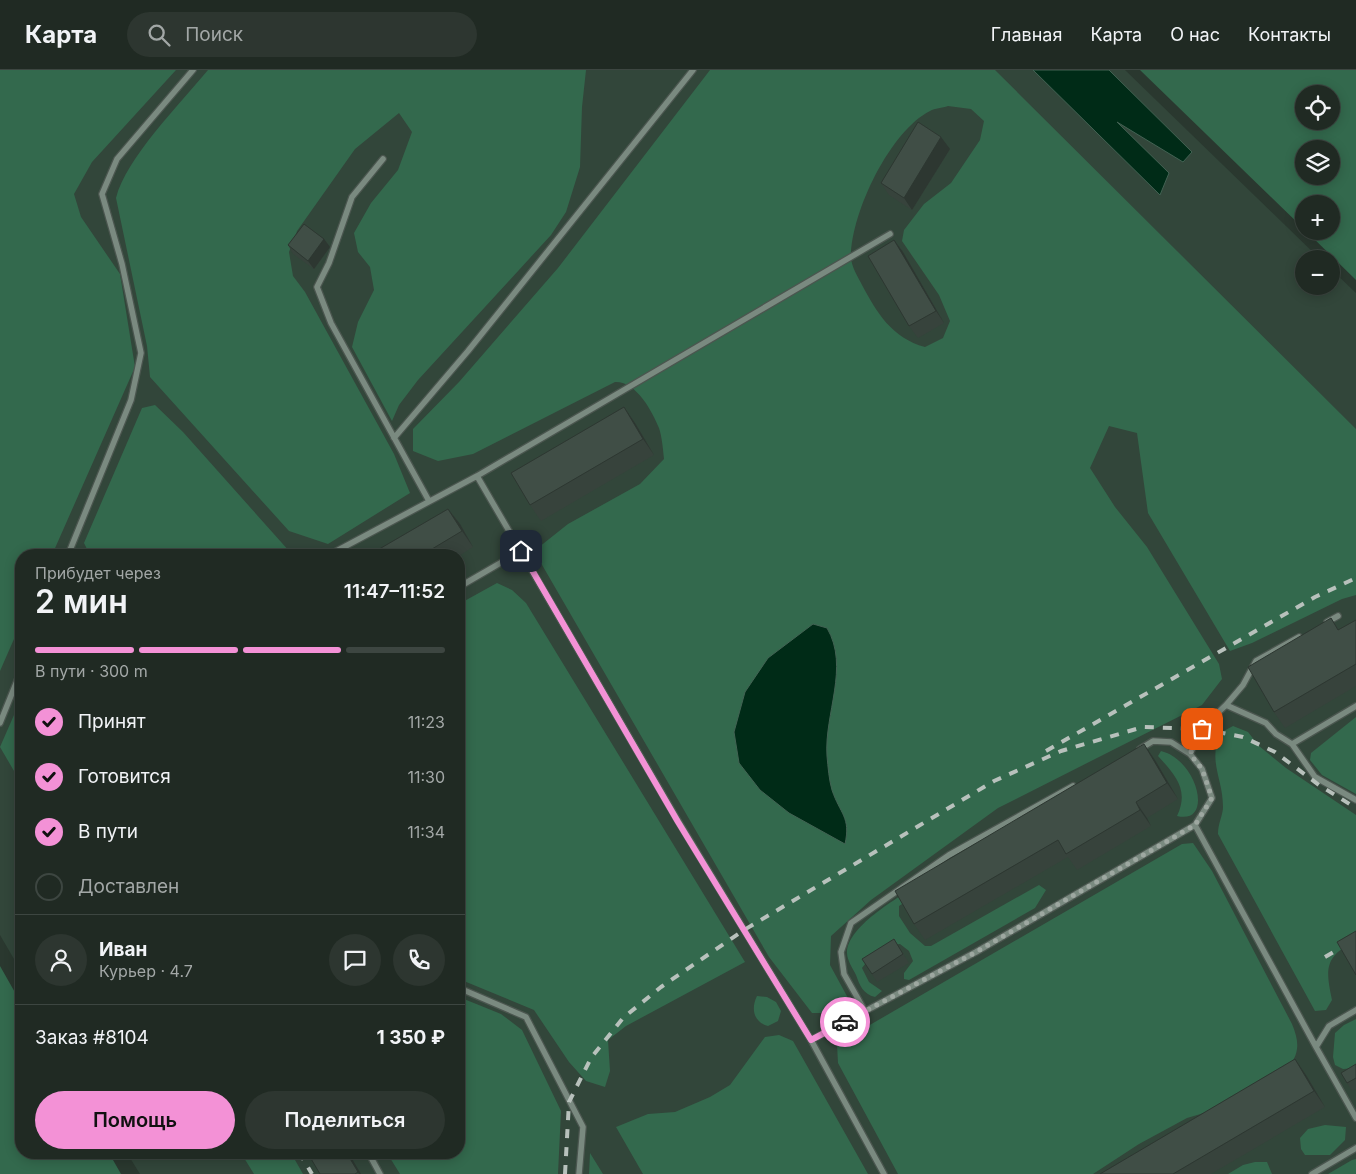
<!DOCTYPE html>
<html lang="ru">
<meta charset="utf-8">
<style>
:root{--surface:#202a23;--page:#2d3630;--text:#f1f3f6;--muted:#a2a7a6;--line:#3d4641;--accent:#f391d6}
body{margin:0;font-family:Inter,sans-serif;background:var(--page);color:var(--text);height:100vh;display:flex;flex-direction:column;font-size:19px;white-space:nowrap}
*{box-sizing:border-box;margin:0}
p{font-size:16px;color:var(--muted)}
.icon{flex:none;width:28px;height:28px;fill:none;stroke:currentColor;stroke-width:2;stroke-linecap:round;stroke-linejoin:round}
.map{position:relative;flex:1;overflow:hidden}
.drawer{position:absolute;left:15px;top:479px;width:450px;height:610px;display:flex;flex-direction:column;background:var(--surface);border-radius:20px;box-shadow:0 2px 12px #0003,0 0 0 1px var(--line)}
.drawer>*{flex:none}
.controls{position:absolute;left:1295px;top:15px;display:grid;gap:10px}
.controls a{display:grid;place-items:center;width:45px;height:45px;border-radius:50%;background:var(--surface);box-shadow:0 2px 12px #0003,0 0 0 1px var(--line);font-size:25px}
.pin{position:absolute;display:grid;place-items:center;width:42px;height:42px;color:#fff;margin:-21px;border-radius:10px;box-shadow:0 2px 8px #0006}
.courier{position:absolute;display:grid;place-items:center;width:50px;height:50px;margin:-25px;border:4px solid #f391d6;border-radius:50%;background:#fff;color:#222;box-shadow:0 1px 6px #0007}
.summary em{font-style:normal;font-weight:600}
.summary div{display:flex;flex-direction:column-reverse}
.summary{display:flex;align-items:center;justify-content:space-between;height:85px;padding:0 20px}
h1{font-size:32px;font-weight:600;line-height:38px}
.bar{display:grid;grid-template-columns:repeat(4,1fr);gap:8px 5px;align-content:center;height:60px;padding:0 20px}
.bar i{height:6px;border-radius:4px;background:var(--line)}
.bar .on{background:var(--accent)}
.bar p{grid-column:span 4}
.line{display:flex;align-items:center;gap:12px;padding:0 20px;border-top:1px solid var(--line)}
.line div{flex:1}
.round{display:grid;place-items:center;flex:none;width:52px;height:52px;border-radius:26px;background:var(--page)}
ol{padding:0 20px;list-style:none}
li{display:flex;align-items:center;gap:15px;height:55px}
li p{margin-inline-start:auto}
li .icon{padding:5px;border-radius:50%;background:var(--accent);color:#111;stroke-width:4}
li:last-child{color:var(--muted)}
li i{width:28px;height:28px;border:2px solid var(--line);border-radius:50%}
.action{display:flex;gap:10px;margin-top:auto;padding:10px 20px}
.action a{flex:1;height:58px;border-radius:30px;background:var(--accent);color:#111;font-size:20px;font-weight:600;line-height:58px;text-align:center}
.action a+a{background:var(--page);color:var(--text)}
header{display:flex;align-items:center;gap:30px;box-sizing:border-box;height:70px;padding:0 25px;background:var(--surface);border-bottom:1px solid var(--line)}
header strong{font-size:24px}
nav{display:flex;gap:28px;margin-inline-start:auto;font-size:18px}
.search{width:350px;height:45px;background:var(--page);display:flex;align-items:center;gap:12px;box-sizing:border-box;padding:0 18px;border-radius:28px;color:var(--muted);font-size:19px}
.map>svg:first-child{display:block}
.built{fill:#32463a}
.green{fill:#33694d;fill-rule:evenodd}
.water{fill:#002b17;stroke:#426253}
.lines{fill:none;stroke-linecap:round;stroke-linejoin:round}
.lane-casing{stroke:#4b564f;stroke-width:8}
.lane{stroke:#7a8a80;stroke-width:5.5}
.rail{stroke:#b8c1bc;stroke-width:4;stroke-dasharray:9 9;stroke-linecap:butt}
.wall{fill:#37433c}
.shaded-wall{fill:#2d3731}
.building{fill:#404e46;stroke:#2d3731}
.done{stroke:#9ea8a1;stroke-width:5;stroke-dasharray:0 9}
.route{stroke:#f391d6;stroke-width:6}
</style>
<header>
<strong>Карта</strong>
<div class="search"><svg class="icon" aria-label="search" viewBox="0 0 24 24"><circle cx="10" cy="10" r="6"/><path d="M15 15l6 6"/></svg>Поиск</div>
<nav><a>Главная</a><a>Карта</a><a>О нас</a><a>Контакты</a></nav>
</header>
<div class="map">
<svg width="1356" height="1104" viewBox="0 0 1356 1104">
<rect width="100%" height="100%" fill="#2a382f"/>
<path class="built" d="M0,0H1125L1320,189H1304V216H1331V199L1356,223V1104H140L127,1083L459,1082V485H21V901L0,865Z"/>
<path class="green" d="M0,0H176L92,92L74,124L81,147L120,204L135,297L52,485H21V553L0,601Z
M208,0H586L582,37L580,97L566,142L551,165L418,310L399,335L392,351L352,277L358,252L374,220L370,197L358,182L354,163L371,133L398,100L412,62L399,43L355,79L297,161L289,182L293,206L305,222L394,384L410,423L328,474L289,461L150,307L147,276L116,128C126,88 180,34 208,0Z
M710,0H995L1356,359V525L1342,529L1252,573L1230,581L1148,443L1137,363L1109,356L1090,398L1115,437L1147,477L1219,594L1222,609L1202,635L998,738L871,830L831,866L830,895L848,928L833,943H812L769,887L534,481L568,454L640,414L664,389C663,379 662,367 659,358C652,341 636,311 615,312L473,384L438,391L413,381V359L459,312L558,198ZM948,36L971,39L984,51L980,70L951,113L924,134L904,160L902,171L939,225L950,251L943,268L925,277C892,268 877,243 862,215C858,207 851,196 851,187C851,143 890,61 930,41C935,38 942,38 948,36Z
M1140,0H1356V210L1306,161H1331V134H1304V159ZM1304,24H1331V51H1304ZM1304,79H1331V106H1304Z
M155,335L183,362L290,482L286,485H90L84,473L142,338Z
M497,513L512,520L526,533L745,892L626,956L608,970L610,1001L605,1017L586,1011L569,992L534,940L459,909V534Z
M21,629V713L0,677Z
M1356,647V724L1322,705L1310,690L1311,683Z
M1233,656L1248,662L1259,676L1286,698L1356,745V870C1325,887 1325,897 1332,930L1326,940L1315,941L1218,764C1218,753 1223,745 1223,737C1223,708 1208,693 1220,663Z
M1161,681C1198,690 1214,755 1177,746C1190,719 1174,704 1158,686Z
M1193,773L1212,801L1292,954C1299,971 1300,982 1289,997L1221,1038L1187,1048L1139,1074L1093,1104H898L838,993L837,974L1182,774Z
M924,811L927,818L899,836V846L910,863L925,876H931L1039,815L1046,820L1035,838L909,910L904,909V903L913,891L909,881L900,874C887,875 870,887 862,898L869,912L882,921L875,927C863,924 860,916 856,905C853,899 847,890 847,883C847,855 903,825 924,811Z
M0,896L21,933V1082L109,1083L121,1104H0Z
M757,926L767,927L776,932L781,941L778,951L768,956C753,952 751,938 757,926Z
M459,927L501,944L522,960L561,1041L558,1104H400L387,1083L459,1082Z
M1356,949V998L1343,999L1335,995L1333,987L1335,963L1344,955Z
M779,965L793,971L868,1104H643L616,1057L648,1044L675,1042L710,1027L730,1015L765,967Z
M1325,1055L1346,1057L1345,1070L1330,1085H1305L1301,1079L1300,1068L1308,1059Z
M241,1083H291L303,1104H254Z
M590,1083L603,1104H589Z
M1356,1089V1104H1328L1352,1090Z
M1255,1092H1267L1272,1104H1228L1243,1095Z"/>
<path class="water" d="M1033,0H1109L1192,82L1183,92L1117,52L1169,103L1160,125Z
M813,554L827,558C850,597 824,644 827,686C828,697 829,710 832,720C840,744 851,747 845,774L789,743L760,720L739,693L734,662L745,622L768,588Z"/>
<g class="lines">
<defs>
<path id="lane" d="M383,89L352,127L329,193L317,217L331,253L429,431
M394,368L468,281L693,0
M477,406L678,751L811,970L884,1104
M68,485L131,330L141,283L122,194L102,124L117,89L193,0
M329,485L477,406L890,164
M459,517L521,481
M1327,552L1338,546
M1226,635L1266,653L1276,664L1292,674L1356,636
M0,653L21,601
M1292,674L1315,707L1356,730
M1190,684L1204,656L1226,635L1243,615L1256,591L1299,567
M1195,755L1316,977
M459,918L526,947L583,1057L579,1104
M1356,940L1329,956L1316,977L1356,1048
M865,941L844,904L841,882L851,853L949,785L1073,716
M811,970L976,882L1195,755L1212,728L1202,699L1190,684L1171,672L1153,671L1140,679
M368,1082L380,1104
M1312,1104L1356,1078"/>
</defs>
<use href="#lane" class="lane-casing"/>
<use href="#lane" class="lane"/>
<path class="rail" d="M1046,681L1315,527L1356,508
M1325,887L1356,869
M299,1082L312,1104
M565,1104L569,1032L591,988L623,948L661,917L744,860L994,711L1061,681L1143,657L1202,659L1243,667L1275,682L1319,715L1356,738"/>
</g>
<path class="wall" d="M950,79L912,140L889,125L881,113Z
M324,169L330,177L314,199L293,184L288,175Z
M894,170L903,182L944,253L918,268L909,256Z
M635,353L654,385L541,451L530,435Z
M448,439L460,454L473,477L459,486V485H369Z
M1331,548L1339,560L1356,550V616L1285,658L1274,642Z
M1155,690L1178,729L1147,748L1151,756L1077,800L1068,787L925,870L914,854Z
M894,869L909,893L877,912L872,904Z
M1356,994V1019L1352,1021L1347,1013Z
M1306,1005L1325,1037L1211,1104H1100Z"/>
<path class="shaded-wall" d="M941,67L950,79L912,140L904,128Z
M324,169L330,177L314,199L308,191Z
M894,170L903,182L944,253L936,241Z
M624,337L635,353L654,385L643,369Z
M448,439L460,454L473,477L462,461Z
M1144,674L1155,690L1178,729L1167,713Z
M1136,732L1147,748L1151,756L1140,740Z
M1295,989L1306,1005L1325,1037L1314,1021Z
M346,1082H348L361,1104H359Z"/>
<path class="building" d="M918,52L941,67L904,128L881,113Z
M304,154L324,169L308,191L288,175Z
M894,170L936,241L909,256L868,186Z
M624,337L643,369L530,435L511,403Z
M448,439L462,461L422,485H369Z
M1331,548L1338,560L1356,550V594L1274,642L1248,597Z
M1144,674L1167,713L1136,732L1140,740L1066,784L1058,770L914,854L895,821Z
M1356,861V905L1337,872Z
M894,869L903,884L872,904L862,889Z
M1295,989L1314,1021L1173,1104H1100Z
M1356,994V1008L1347,1013L1341,1003Z
M307,1082H346L358,1102L355,1104H320Z"/>
<g class="lines">
<path class="done" d="M845,952L976,882L1195,755L1212,728L1202,699L1190,684L1202,659"/>
<path class="route" d="M521,481L678,752L811,970L845,952"/>
</g>
</svg>
<div class="controls">
<a><svg class="icon" aria-label="locate" viewBox="0 0 24 24"><circle cx="12" cy="12" r="6"/><path d="M12 2v4M12 18v4M2 12h4M18 12h4"/></svg></a>
<a><svg class="icon" aria-label="layers" viewBox="0 0 24 24"><path d="M12 4l9 5-9 5-9-5zM3 14l9 5 9-5"/></svg></a>
<a>+</a>
<a>−</a>
</div>
<div class="pin" style="left:1202px;top:659px;background:#ea580c"><svg class="icon" aria-label="bag" viewBox="0 0 24 24"><path d="M5 8h14l-1 12H6zM9 8a3 3 0 0 1 6 0"/></svg></div>
<div class="pin" style="left:521px;top:481px;background:#1f2937"><svg class="icon" aria-label="home" viewBox="0 0 24 24"><path d="M3 11l9-7 9 7M6 9v11h12V9"/></svg></div>
<div class="courier" style="left:845px;top:952px"><svg class="icon" aria-label="car" viewBox="0 0 24 24"><path d="M5 17H2v-5l4-1 3-4h7l3 4 3 1v5h-3M9 17h6M6 11h13"/><circle cx="7" cy="17" r="2"/><circle cx="17" cy="17" r="2"/></svg></div>
<section class="drawer">
<div class="summary"><div><h1>2 мин</h1><p>Прибудет через</p></div><em>11:47–11:52</em></div>
<div class="bar"><i class="on"></i><i class="on"></i><i class="on"></i><i></i><p>В пути · 300 m</p></div>
<ol>
<li><svg class="icon" aria-label="check" viewBox="0 0 24 24"><path d="M5 12l5 5 9-10"/></svg>Принят<p>11:23</p></li>
<li><svg class="icon" aria-label="check" viewBox="0 0 24 24"><path d="M5 12l5 5 9-10"/></svg>Готовится<p>11:30</p></li>
<li><svg class="icon" aria-label="check" viewBox="0 0 24 24"><path d="M5 12l5 5 9-10"/></svg>В пути<p>11:34</p></li>
<li><i></i>Доставлен</li>
</ol>
<div class="line" style="height:90px"><a class="round"><svg class="icon" aria-label="person" viewBox="0 0 24 24"><circle cx="12" cy="8" r="4"/><path d="M4 21q1-7 8-7t8 7"/></svg></a><div><b>Иван</b><p>Курьер · 4.7</p></div><a class="round"><svg class="icon" aria-label="chat" viewBox="0 0 24 24"><path d="M4 5h16v11H9l-5 4z"/></svg></a><a class="round"><svg class="icon" aria-label="phone" viewBox="0 0 24 24"><path d="M5 4h4l2 5-3 2q2 4 5 5l2-3 5 2v4C11 20 4 13 5 4z"/></svg></a></div>
<div class="line" style="height:65px"><div>Заказ #8104</div><b>1 350 ₽</b></div>
<div class="action"><a>Помощь</a><a>Поделиться</a></div>
</section>
</div>
